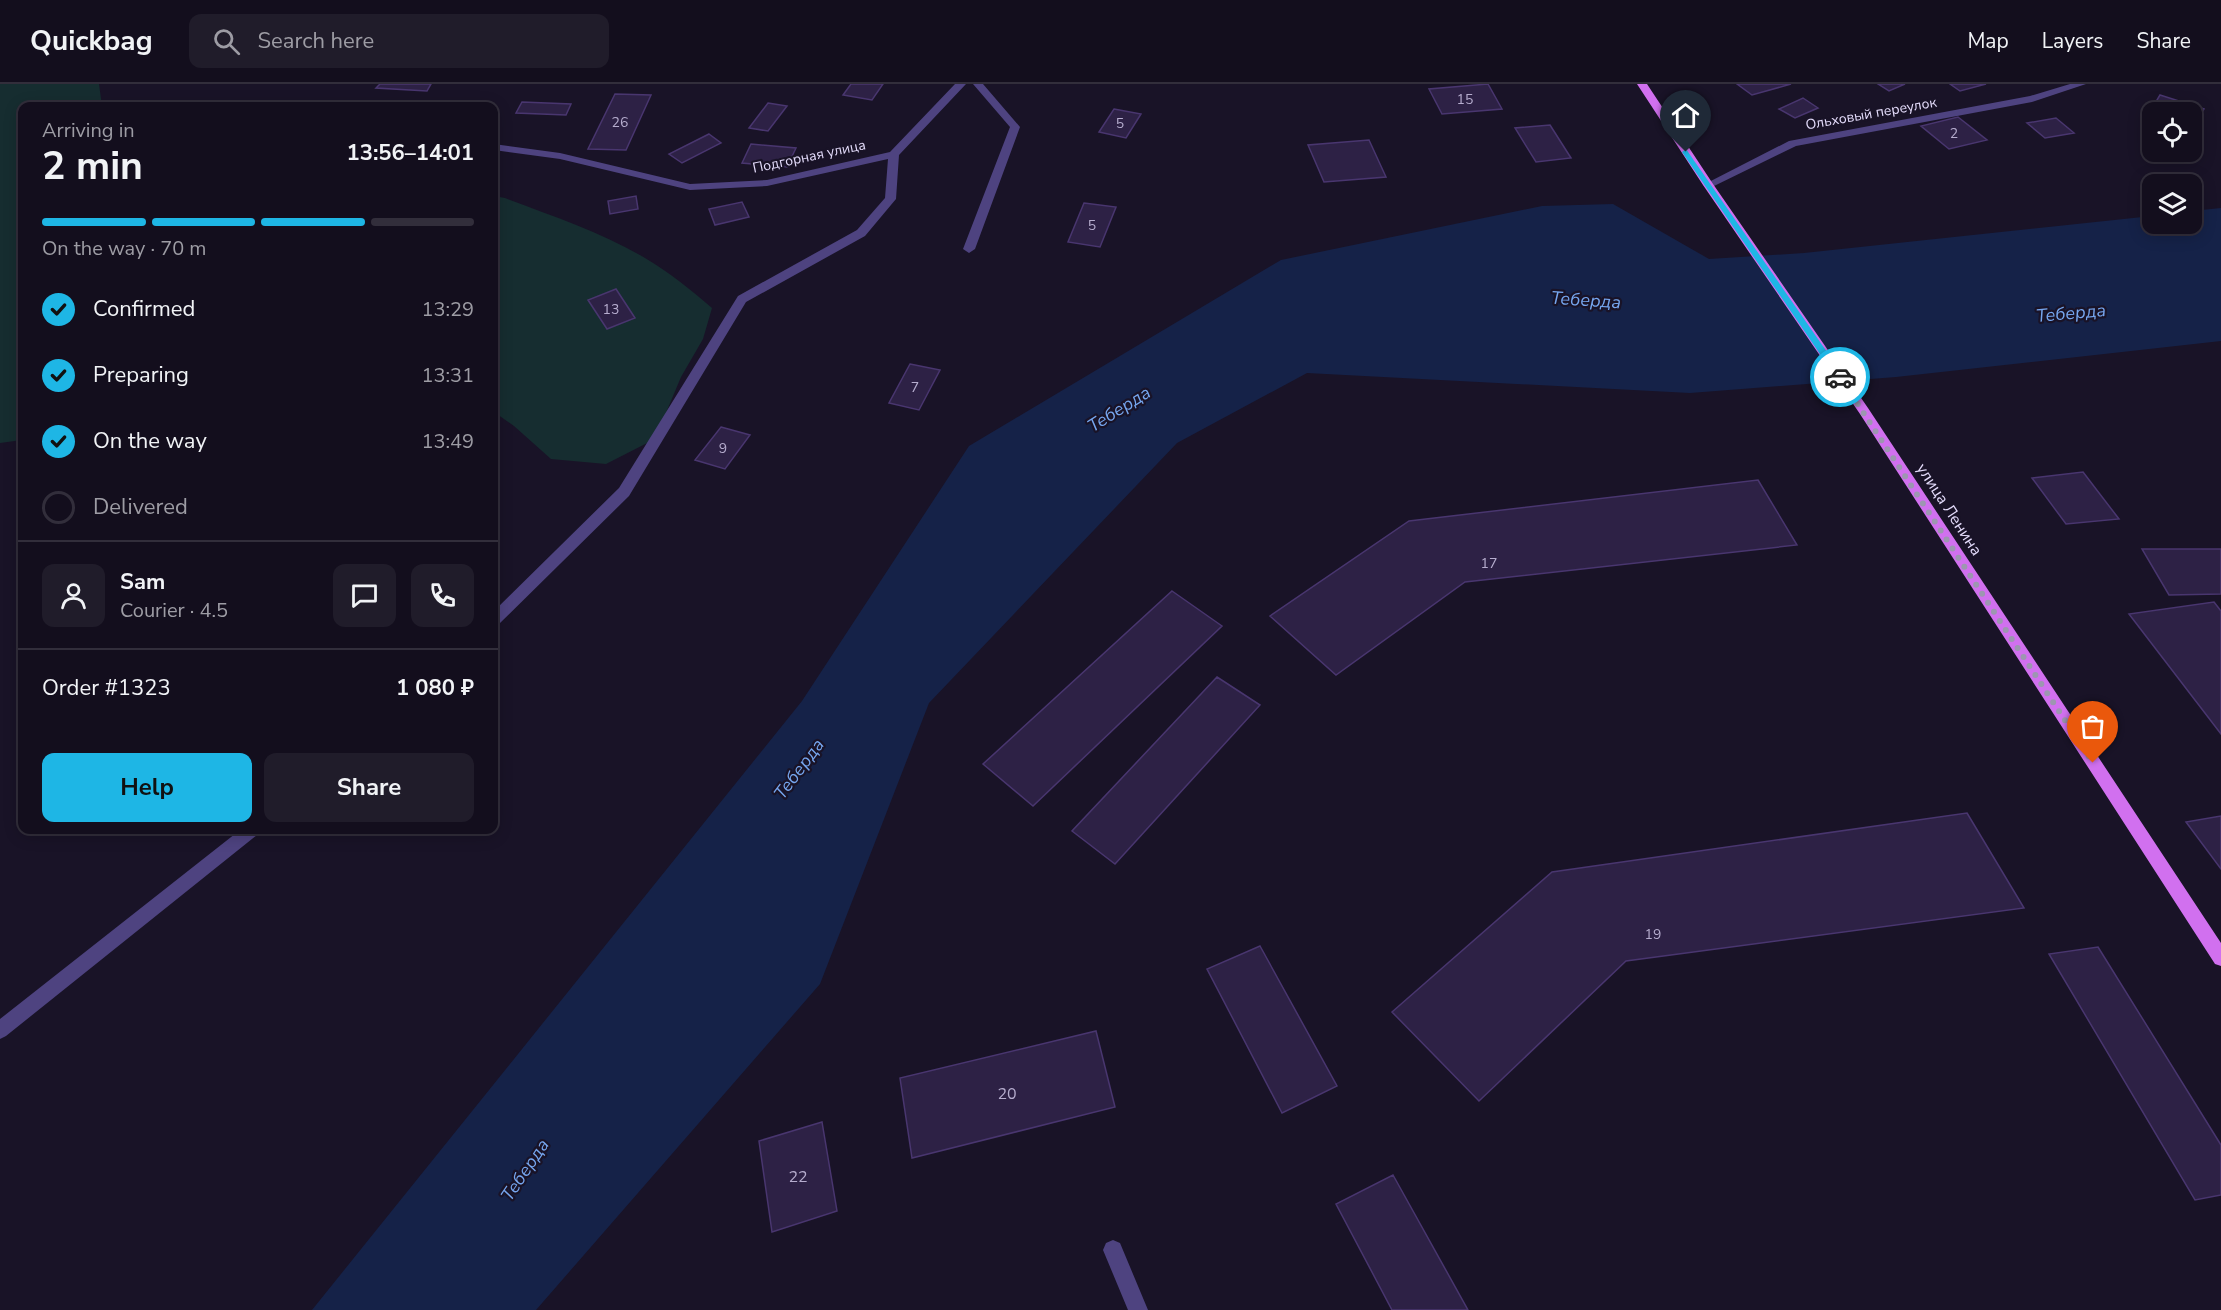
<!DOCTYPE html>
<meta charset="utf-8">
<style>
:root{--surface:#130e1d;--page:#201c2a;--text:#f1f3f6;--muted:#9d9ca4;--line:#322e3b;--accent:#1eb6e5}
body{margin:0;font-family:"Nunito Sans",sans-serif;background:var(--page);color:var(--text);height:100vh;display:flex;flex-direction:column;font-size:22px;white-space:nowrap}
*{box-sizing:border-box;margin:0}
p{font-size:20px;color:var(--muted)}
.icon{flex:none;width:33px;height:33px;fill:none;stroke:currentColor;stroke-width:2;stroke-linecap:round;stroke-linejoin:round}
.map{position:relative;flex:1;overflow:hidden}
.side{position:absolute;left:18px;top:18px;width:480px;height:732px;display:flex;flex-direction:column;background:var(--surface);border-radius:12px;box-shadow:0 3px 15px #0003,0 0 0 2px var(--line)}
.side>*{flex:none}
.controls{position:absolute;left:2142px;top:18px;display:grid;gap:12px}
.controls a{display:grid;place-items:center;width:60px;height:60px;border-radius:12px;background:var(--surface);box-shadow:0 3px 15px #0003,0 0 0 2px var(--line);font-size:30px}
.pin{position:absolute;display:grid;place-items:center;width:51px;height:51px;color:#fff;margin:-62px -26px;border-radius:50% 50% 50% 0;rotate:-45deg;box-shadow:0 0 6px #0007}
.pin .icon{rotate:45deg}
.courier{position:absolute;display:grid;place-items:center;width:60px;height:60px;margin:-30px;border:4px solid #1eb6e5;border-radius:50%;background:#fff;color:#222;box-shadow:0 2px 8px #0007}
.headline em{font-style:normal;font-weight:700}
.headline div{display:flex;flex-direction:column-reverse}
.headline{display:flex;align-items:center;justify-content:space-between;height:102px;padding:0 24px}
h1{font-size:39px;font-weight:700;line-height:45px}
.bar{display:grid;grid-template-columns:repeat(4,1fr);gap:9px 6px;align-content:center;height:72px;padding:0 24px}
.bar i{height:8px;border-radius:4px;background:var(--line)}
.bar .active{background:var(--accent)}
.bar p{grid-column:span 4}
.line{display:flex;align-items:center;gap:15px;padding:0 24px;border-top:2px solid var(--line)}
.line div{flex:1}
.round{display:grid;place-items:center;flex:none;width:63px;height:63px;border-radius:12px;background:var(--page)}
ol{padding:0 24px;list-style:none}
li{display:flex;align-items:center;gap:18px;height:66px}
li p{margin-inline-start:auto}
li .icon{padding:6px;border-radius:50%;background:var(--accent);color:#111;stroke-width:4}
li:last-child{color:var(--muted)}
li i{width:33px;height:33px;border:3px solid var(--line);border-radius:50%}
.action{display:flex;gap:12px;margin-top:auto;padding:12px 24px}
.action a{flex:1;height:69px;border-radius:12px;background:var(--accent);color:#111;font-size:24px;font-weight:700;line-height:69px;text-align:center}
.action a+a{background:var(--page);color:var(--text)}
header{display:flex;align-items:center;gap:36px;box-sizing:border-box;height:84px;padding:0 30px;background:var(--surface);border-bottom:2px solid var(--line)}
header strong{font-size:28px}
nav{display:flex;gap:33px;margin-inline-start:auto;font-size:21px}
.search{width:420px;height:54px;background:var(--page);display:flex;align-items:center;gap:15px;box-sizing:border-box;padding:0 21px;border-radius:12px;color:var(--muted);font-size:22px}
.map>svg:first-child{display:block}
.green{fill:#162d30}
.water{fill:#152248}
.building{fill:#2d2145;stroke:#49366f;stroke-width:1.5}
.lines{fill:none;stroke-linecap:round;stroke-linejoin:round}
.minor{fill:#4e4380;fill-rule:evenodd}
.major{fill:#d170ef;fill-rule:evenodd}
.route{fill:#1eb6e5}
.done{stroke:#9d96b1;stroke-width:6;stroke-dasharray:0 10.8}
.labels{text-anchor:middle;stroke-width:4.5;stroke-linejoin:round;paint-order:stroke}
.number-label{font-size:14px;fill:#b6adce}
.far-street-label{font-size:14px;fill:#e4dcfb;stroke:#191327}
.street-label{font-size:16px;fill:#e4dcfb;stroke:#191327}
.near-number-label{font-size:16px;fill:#b6adce}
.water-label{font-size:18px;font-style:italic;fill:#76a6ef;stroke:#191327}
</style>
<header>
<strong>Quickbag</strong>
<div class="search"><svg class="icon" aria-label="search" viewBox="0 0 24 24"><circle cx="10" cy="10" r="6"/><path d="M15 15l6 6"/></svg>Search here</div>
<nav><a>Map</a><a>Layers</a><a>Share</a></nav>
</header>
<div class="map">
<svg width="2221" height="1226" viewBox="0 0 2221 1226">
<rect width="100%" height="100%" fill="#191327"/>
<path class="green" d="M0,0H99L102,22H22V356L0,359Z
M494,112L505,114C552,132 602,148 645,174C669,188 691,206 712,224L703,255L681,293L655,355L606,380L551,375L514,342L494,328Z"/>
<path class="water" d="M1613,120L1709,175L1804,169L2152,132V140H2192V127L2221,124V257L1896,293L1690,309L1307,289L1177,359L929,619L820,900L536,1226H312L802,617L969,362L1281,176L1542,122Z"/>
<path class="building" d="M380,0H431L427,7L376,4Z
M851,0H883L872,16L843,11Z
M1488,0L1502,25L1442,30L1429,5Z
M1737,0H1791L1752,11Z
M1878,0H1905L1889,7Z
M1950,0H1986L1960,7Z
M615,10L651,11L626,66L588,65Z
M2160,11L2204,25L2195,40L2192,39V28H2160L2151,26Z
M1803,14L1818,24L1795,34L1779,25Z
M522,18L571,20L566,31L516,29Z
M768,19L787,22L768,47L749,44Z
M1114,25L1141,30L1126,54L1099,48Z
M1958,33L1987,56L1949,65L1921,42Z
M2056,34L2074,49L2045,54L2027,39Z
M1550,41L1571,74L1536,78L1515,44Z
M709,50L721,59L682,79L669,70Z
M1369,56L1386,93L1324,98L1308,61Z
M751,60L796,64L787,83L742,79Z
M636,112L638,125L610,130L608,117Z
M742,118L749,133L715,141L709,125Z
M1084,119L1116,123L1100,163L1068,158Z
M616,205L635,234L607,245L588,216Z
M910,280L940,286L919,326L889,319Z
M721,343L750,351L725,385L695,376Z
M2083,388L2119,435L2066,440L2032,394Z
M1758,396L1797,461L1465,498L1336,591L1270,532L1409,437Z
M2142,465H2221V510L2169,511Z
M1172,507L1222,542L1033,722L983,680Z
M2214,518L2221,527V650L2129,530Z
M1217,593L1260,621L1115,780L1072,747Z
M1967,729L2024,824L1626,877L1479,1017L1392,928L1552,788Z
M2221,732V785L2186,738Z
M1260,862L1337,1002L1282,1029L1207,885Z
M2098,863L2221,1061V1111L2195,1116L2049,870Z
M1096,947L1115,1023L912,1074L900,994Z
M822,1038L837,1127L772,1148L759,1057Z
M1393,1091L1468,1226H1392L1336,1120Z"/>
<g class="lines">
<path class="minor" d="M955,0H966L899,71L896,115L865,152L746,218L629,412L499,540L494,542V527L619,404L738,212L857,146L885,114L888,75L767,102L690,106L560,75L494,66V60L560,69L690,100L767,96L890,68Z
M973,0H983L1020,43L975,165L969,169L963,165L1010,43Z
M2070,0H2086L2032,18L1796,62L1712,103L1708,104L1703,101L1789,57L2030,12Z
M240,746H259L257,751L6,952L0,955V935Z
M1113,1156L1120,1159L1148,1226H1128L1103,1166L1106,1159Z"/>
<path class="major" d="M1637,0H1647L1713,100L1868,324L2221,859V882L2215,880L1860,330L1703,101Z"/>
</g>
<path class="route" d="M1686,65L1843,291V295H1837L1682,68Z"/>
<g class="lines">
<path class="done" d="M1840,293L2093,679"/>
</g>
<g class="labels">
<g class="number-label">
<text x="1465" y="20">15</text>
<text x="620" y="43">26</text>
<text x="1120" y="44">5</text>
<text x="1954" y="54">2</text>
<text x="1092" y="146">5</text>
<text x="611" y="230">13</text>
<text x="915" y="308">7</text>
<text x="723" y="369">9</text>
<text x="1489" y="484">17</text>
<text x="1653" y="855">19</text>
</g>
<g class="far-street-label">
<text transform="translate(1871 29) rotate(-10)" y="5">Ольховый переулок</text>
<text transform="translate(809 72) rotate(-12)" y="5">Подгорная улица</text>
</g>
<g class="street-label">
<text transform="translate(1950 425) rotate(57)" y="6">улица Ленина</text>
</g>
<g class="near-number-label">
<text x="1007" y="1015">20</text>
<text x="798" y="1098">22</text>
</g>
<g class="water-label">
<text transform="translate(1586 216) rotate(4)" y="6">Теберда</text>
<text transform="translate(2071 229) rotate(-5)" y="6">Теберда</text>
<text transform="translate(1119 325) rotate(-32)" y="6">Теберда</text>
<text transform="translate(799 685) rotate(-53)" y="6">Теберда</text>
<text transform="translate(525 1086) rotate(-56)" y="6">Теберда</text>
</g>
</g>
</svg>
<div class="controls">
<a><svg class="icon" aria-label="locate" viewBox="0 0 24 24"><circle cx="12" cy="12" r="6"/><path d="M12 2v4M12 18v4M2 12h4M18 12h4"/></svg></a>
<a><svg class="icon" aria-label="layers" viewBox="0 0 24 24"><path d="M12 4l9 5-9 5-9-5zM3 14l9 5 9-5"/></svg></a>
</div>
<div class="pin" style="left:2093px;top:679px;background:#ea580c"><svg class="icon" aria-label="bag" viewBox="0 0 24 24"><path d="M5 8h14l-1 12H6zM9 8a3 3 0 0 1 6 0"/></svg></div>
<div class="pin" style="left:1686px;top:68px;background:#1f2937"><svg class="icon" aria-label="home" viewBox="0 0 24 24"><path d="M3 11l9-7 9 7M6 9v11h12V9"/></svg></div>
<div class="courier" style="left:1840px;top:293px"><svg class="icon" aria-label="car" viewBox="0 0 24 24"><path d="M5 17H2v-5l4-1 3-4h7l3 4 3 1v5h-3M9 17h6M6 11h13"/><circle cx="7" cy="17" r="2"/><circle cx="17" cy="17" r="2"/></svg></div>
<section class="side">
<div class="headline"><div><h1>2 min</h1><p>Arriving in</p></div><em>13:56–14:01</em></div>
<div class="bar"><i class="active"></i><i class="active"></i><i class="active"></i><i></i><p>On the way · 70 m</p></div>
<ol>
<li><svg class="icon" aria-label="check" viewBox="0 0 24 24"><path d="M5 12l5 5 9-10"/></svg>Confirmed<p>13:29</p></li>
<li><svg class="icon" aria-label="check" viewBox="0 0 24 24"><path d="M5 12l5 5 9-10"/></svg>Preparing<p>13:31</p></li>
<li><svg class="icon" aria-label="check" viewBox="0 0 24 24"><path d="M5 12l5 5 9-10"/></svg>On the way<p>13:49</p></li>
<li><i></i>Delivered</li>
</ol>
<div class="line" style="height:108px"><a class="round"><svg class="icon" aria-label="person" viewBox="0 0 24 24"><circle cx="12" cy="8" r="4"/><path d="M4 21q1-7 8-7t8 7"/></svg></a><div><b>Sam</b><p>Courier · 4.5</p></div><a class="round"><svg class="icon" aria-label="chat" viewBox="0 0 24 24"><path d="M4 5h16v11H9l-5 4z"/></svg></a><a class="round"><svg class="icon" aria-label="phone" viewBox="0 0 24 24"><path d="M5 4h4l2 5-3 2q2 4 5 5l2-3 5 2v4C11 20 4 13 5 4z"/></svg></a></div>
<div class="line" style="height:78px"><div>Order #1323</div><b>1 080 ₽</b></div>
<div class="action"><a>Help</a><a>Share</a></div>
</section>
</div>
